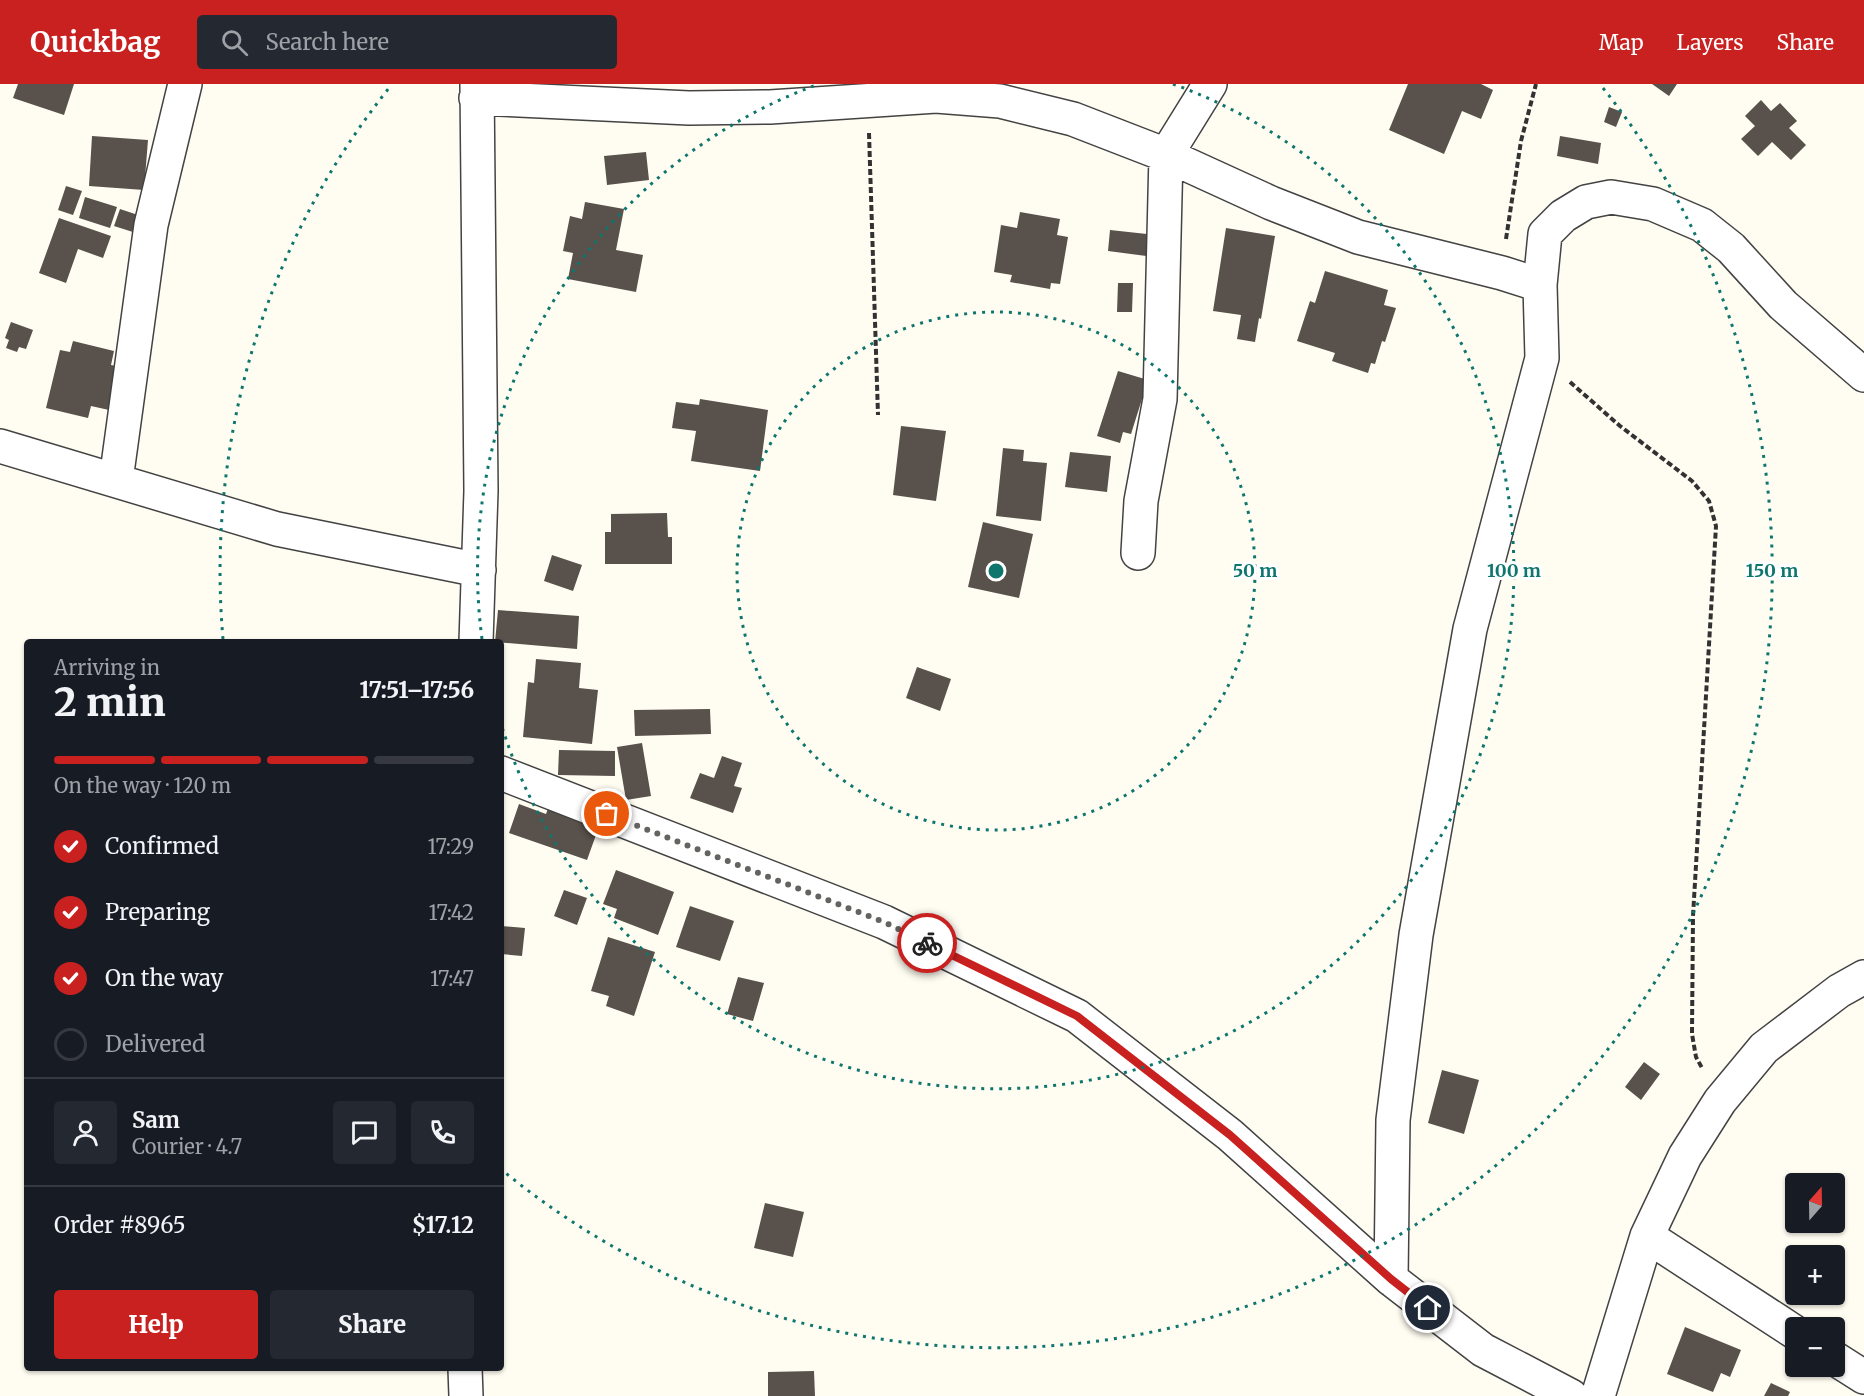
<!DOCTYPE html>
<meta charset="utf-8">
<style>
:root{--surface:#171b24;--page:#242831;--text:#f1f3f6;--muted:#9ea1a6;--line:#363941;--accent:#c82120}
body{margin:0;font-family:Merriweather,serif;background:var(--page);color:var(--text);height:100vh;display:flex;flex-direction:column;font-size:22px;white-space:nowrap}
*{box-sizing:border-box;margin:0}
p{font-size:20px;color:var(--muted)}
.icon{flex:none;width:33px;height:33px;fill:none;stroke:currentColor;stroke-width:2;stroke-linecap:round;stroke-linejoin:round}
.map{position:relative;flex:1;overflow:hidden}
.side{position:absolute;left:24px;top:555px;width:480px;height:732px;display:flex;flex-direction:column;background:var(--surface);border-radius:6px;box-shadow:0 2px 4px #0004}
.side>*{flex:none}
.needle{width:39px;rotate:20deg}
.buttons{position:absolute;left:1785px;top:1089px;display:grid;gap:12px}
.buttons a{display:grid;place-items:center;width:60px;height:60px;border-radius:6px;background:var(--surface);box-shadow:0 2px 4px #0004;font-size:30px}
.pin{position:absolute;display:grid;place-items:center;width:51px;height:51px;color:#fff;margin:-26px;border:3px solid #fff;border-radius:50%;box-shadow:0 2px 6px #0007}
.courier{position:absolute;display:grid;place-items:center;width:60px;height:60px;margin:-30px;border:4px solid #c82120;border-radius:50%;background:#fff;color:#222;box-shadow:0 2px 8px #0007}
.overview em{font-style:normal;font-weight:800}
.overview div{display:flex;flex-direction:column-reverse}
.overview{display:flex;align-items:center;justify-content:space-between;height:102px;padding:0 30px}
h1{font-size:39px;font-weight:800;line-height:45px}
.bar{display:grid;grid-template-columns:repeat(4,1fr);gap:9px 6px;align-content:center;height:72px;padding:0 30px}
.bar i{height:8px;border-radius:4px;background:var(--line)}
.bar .selected{background:var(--accent)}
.bar p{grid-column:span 4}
.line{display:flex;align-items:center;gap:15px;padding:0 30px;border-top:2px solid var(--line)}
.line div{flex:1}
.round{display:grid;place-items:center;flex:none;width:63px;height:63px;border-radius:6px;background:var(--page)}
ol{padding:0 30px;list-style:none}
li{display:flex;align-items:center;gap:18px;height:66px}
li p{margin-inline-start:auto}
li .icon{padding:6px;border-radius:50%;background:var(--accent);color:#fff;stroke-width:4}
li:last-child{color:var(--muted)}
li i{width:33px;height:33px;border:3px solid var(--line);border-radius:50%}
.primary-button{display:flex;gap:12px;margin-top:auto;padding:12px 30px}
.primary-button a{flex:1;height:69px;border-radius:6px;background:var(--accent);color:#fff;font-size:24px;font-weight:800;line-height:69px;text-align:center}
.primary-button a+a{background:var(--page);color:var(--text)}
header{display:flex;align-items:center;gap:36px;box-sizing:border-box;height:84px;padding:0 30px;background:var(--accent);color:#fff}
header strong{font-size:28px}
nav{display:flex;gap:33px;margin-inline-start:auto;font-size:21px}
.search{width:420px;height:54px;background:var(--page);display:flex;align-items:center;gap:15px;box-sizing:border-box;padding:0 21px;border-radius:6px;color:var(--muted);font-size:22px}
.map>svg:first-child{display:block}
.building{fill:#59514b}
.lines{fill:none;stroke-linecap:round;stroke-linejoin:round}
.minor-casing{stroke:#434343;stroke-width:36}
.path{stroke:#323232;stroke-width:4;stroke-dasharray:6 3;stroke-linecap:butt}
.minor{stroke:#fff;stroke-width:33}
.done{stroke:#64635f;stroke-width:6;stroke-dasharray:0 10.8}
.route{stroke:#c82120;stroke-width:8}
.ring{fill:none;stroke:#0f766e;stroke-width:3;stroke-dasharray:3 6}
.centre{fill:#0f766e;stroke:#fff;stroke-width:3}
.ring-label{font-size:18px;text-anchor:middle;font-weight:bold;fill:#0f766e;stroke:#fff;stroke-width:6;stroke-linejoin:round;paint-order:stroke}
</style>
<header>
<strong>Quickbag</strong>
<div class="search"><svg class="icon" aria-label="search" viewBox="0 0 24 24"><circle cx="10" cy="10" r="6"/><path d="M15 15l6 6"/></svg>Search here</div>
<nav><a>Map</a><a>Layers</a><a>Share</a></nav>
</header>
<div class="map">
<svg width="1864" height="1312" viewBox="0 0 1864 1312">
<rect width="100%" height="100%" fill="#fffdf2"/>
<path class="building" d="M18,0H74L64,31L13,14Z
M1408,0H1481L1493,6L1481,35L1462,27L1444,70L1389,46Z
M1652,0H1677L1669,12Z
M1761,16L1771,27L1780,19L1797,37L1789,44L1806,61L1791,76L1772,58L1758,72L1741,55L1755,42L1745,32Z
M1609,23L1622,28L1616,43L1604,38Z
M92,52L148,56L144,106L89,102Z
M1560,52L1601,59L1598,80L1557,72Z
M646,68L649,96L607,101L604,72Z
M66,102L82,107L73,131L58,126Z
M85,113L117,123L110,144L79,134Z
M585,118L624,125L616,166L643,171L636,208L568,195L573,169L563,167L570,132L582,135Z
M120,125L141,132L136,149L114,142Z
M1020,128L1060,135L1057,151L1068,153L1060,200L1051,199L1050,205L1010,198L1012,191L994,188L1001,141L1017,144Z
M59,134L111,152L103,174L78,165L66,199L39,189Z
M1226,144L1275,152L1261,235L1259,234L1255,258L1237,255L1241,231L1213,227Z
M1110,146L1156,151L1154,173L1108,167Z
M1325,187L1388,206L1384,221L1396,224L1385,258L1382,257L1375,280L1371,279L1368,289L1332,277L1335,269L1297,257L1310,217L1315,219Z
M1118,199H1133L1132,228H1117Z
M11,238L33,246L26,265L19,263L17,268L6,264L9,256L5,254Z
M73,257L114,267L111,281L121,283L109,326L91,322L88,334L46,324L60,266L70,268Z
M1118,287L1148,296L1131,350L1123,348L1120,359L1097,352Z
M700,315L768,326L760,387L691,377L696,347L672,344L676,318L699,321Z
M901,342L946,347L936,417L893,411Z
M1003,364L1024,366L1023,377L1047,379L1041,437L996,432Z
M1070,368L1111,372L1107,408L1065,403Z
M667,429L668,453H672V480H605V448H611V430Z
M983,438L1033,450L1019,514L968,503Z
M552,471L582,481L573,507L544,497Z
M498,526L579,532L577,565L495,558Z
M536,575L581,579L579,604L598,606L592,660L523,653L528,598L534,599Z
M917,583L951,595L940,627L906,614Z
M710,625L711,650L635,652L634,626Z
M642,659L651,712L626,716L617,663Z
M559,666L615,667V692L558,691Z
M722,672L742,679L734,702L742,704L733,729L690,714L700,689L714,694Z
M550,719L601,737L587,776L509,749L519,720L546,730Z
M616,786L674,808L658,851L614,834L617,825L603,820Z
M564,806L587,814L577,841L554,832Z
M690,822L734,837L720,877L676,863Z
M501,842L525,844L522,872L501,870Z
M608,853L655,868L634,932L606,922L609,912L591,907Z
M738,893L764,899L753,937L727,930Z
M1644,978L1660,990L1641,1016L1625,1003Z
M1442,986L1479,996L1464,1050L1428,1039Z
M765,1119L804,1128L793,1173L754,1164Z
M1685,1243L1741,1266L1730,1293L1721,1289L1713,1308L1667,1290Z
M814,1287L815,1312H768V1288Z
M1771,1299L1790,1308L1788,1312H1764Z"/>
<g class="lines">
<defs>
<path id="minor" d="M476,14L689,24L770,23L936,12L1000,17L1073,35L1166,71L1271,119L1358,153L1502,189L1540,201L1545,150L1563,132L1586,118L1611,113L1653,120L1702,141L1731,164L1783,221L1864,291
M0,362L277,445L479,486
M116,396L151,141L185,0
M1138,469L1141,417L1160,315L1166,71L1210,0
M476,558L481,407L477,0
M501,689L884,838L1077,932L1230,1051L1391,1195L1483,1266L1571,1312
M1647,1152L1796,1249
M1391,1195L1393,1036L1416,851L1470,545L1542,274L1540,201
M1834,1274L1864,1293
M465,1284L466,1312
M1598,1312L1647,1152L1685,1072L1720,1017L1764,964L1839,907L1864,893"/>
</defs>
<use href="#minor" class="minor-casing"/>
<path class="path" d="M869,49L878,331
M1506,155L1521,57L1536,0
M1570,298L1620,342L1692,397L1709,417L1716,442L1693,832L1692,950L1696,973L1702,984"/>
<use href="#minor" class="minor"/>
</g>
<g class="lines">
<path class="done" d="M607,730L884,838L927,859"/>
<path class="route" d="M927,859L1077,932L1230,1051L1391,1195L1428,1224"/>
</g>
<g class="ring">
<circle cx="996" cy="487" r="259"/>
<path d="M482 555A518 518 0 0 1 819 0M1173 0A518 518 0 1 1 502 643"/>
<path d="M223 555A776 776 0 0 1 389 4M1603 4A776 776 0 0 1 502 1086"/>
</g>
<circle cx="996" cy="487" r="9" class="centre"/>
<g class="ring-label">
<text x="1255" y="493">50 m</text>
<text x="1514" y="493">100 m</text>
<text x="1772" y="493">150 m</text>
</g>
</svg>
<div class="buttons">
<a><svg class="needle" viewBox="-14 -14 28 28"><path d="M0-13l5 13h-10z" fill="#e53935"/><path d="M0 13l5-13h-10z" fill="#9ea1a6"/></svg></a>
<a>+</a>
<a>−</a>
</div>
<div class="pin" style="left:607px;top:730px;background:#ea580c"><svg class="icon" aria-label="bag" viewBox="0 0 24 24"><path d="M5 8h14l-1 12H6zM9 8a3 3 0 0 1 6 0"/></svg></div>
<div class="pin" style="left:1428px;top:1224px;background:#1f2937"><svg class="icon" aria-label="home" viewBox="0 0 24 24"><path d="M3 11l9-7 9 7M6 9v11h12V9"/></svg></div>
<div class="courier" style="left:927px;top:859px"><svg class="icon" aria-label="bike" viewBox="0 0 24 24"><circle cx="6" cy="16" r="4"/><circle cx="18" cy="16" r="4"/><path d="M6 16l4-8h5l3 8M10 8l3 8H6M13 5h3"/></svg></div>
<section class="side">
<div class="overview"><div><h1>2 min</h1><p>Arriving in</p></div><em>17:51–17:56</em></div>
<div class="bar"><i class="selected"></i><i class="selected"></i><i class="selected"></i><i></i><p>On the way · 120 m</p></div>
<ol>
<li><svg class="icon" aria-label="check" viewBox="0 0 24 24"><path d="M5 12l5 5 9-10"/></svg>Confirmed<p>17:29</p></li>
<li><svg class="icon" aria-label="check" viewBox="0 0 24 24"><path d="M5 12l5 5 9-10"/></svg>Preparing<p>17:42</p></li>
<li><svg class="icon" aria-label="check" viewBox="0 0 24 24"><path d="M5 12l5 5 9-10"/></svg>On the way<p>17:47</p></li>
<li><i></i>Delivered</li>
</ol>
<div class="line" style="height:108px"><a class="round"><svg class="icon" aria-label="person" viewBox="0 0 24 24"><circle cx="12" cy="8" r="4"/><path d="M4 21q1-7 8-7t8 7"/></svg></a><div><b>Sam</b><p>Courier · 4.7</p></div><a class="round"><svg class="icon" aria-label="chat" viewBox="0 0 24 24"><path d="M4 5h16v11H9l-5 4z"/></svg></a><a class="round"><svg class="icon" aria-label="phone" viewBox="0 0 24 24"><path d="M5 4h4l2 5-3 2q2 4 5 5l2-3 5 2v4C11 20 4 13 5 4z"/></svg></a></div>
<div class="line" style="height:78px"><div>Order #8965</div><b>$17.12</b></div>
<div class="primary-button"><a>Help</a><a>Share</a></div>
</section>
</div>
